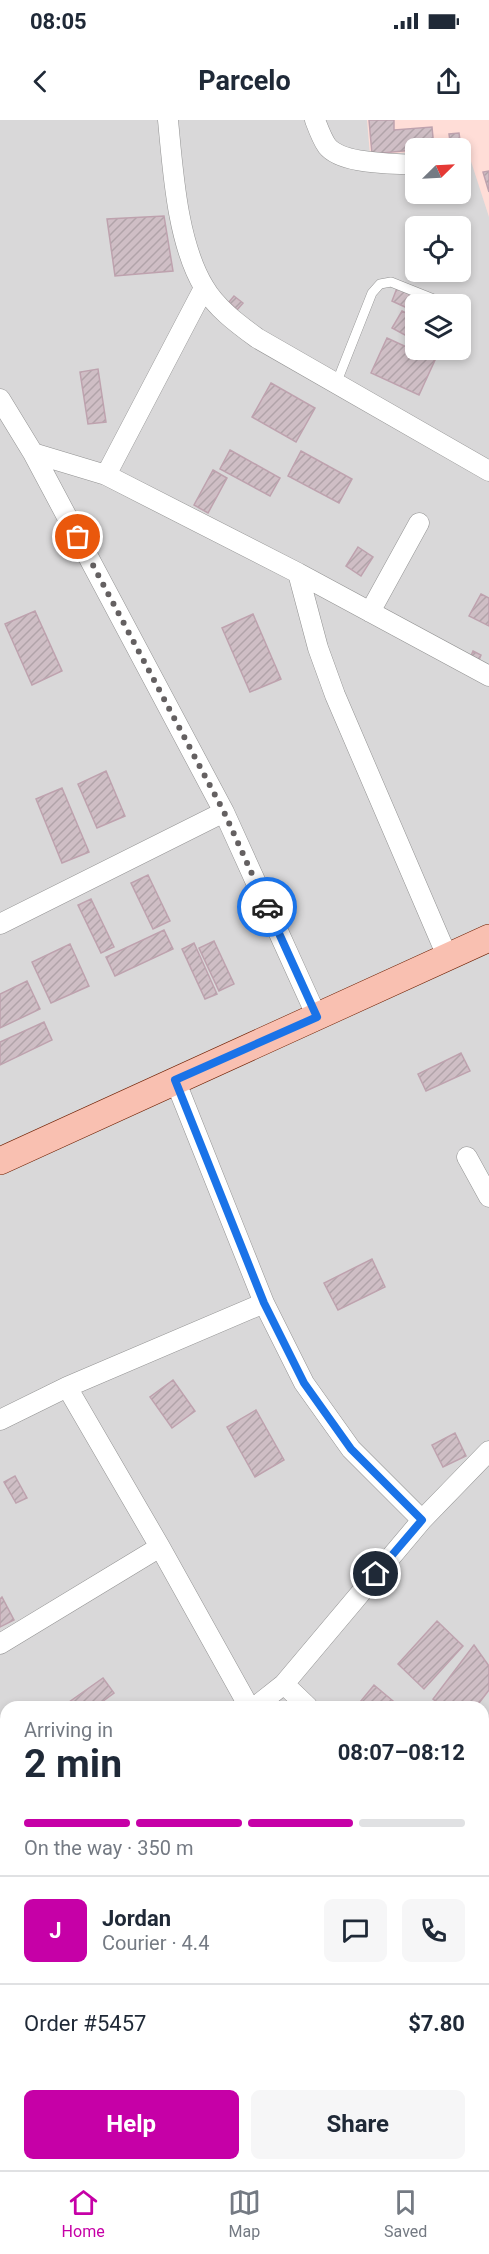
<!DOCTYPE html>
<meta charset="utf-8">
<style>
:root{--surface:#fff;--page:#f6f6f7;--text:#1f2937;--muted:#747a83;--line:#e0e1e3;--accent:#c600a7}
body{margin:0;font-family:Roboto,sans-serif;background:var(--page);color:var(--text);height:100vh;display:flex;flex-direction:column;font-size:22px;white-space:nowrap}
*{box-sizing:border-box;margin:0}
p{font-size:20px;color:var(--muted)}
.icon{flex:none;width:33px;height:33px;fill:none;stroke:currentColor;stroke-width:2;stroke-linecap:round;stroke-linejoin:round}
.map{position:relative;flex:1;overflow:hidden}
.sheet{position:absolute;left:0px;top:1581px;width:489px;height:470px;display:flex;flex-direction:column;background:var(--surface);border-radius:18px 18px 0 0;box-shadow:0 3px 9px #0003}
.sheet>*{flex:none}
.needle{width:39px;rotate:66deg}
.controls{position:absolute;left:405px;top:18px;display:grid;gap:12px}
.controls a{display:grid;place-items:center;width:66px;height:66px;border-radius:9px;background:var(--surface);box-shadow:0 3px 9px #0003;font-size:30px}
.pin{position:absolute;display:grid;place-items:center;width:51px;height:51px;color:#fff;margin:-26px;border:3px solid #fff;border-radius:50%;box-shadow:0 2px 6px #0007}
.courier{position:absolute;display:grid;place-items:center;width:60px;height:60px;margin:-30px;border:4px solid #1a73e8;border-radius:50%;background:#fff;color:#222;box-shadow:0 2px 8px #0007}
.overview em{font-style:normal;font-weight:700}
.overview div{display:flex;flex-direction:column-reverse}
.overview{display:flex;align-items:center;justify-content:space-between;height:102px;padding:0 24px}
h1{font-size:39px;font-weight:700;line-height:45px}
.bar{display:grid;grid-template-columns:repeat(4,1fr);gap:9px 6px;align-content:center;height:72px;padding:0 24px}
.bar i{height:8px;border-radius:4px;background:var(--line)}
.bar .active{background:var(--accent)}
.bar p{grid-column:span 4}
.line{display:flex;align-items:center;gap:15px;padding:0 24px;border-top:2px solid var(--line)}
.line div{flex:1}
.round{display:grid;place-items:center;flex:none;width:63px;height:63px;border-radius:9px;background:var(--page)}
.cta{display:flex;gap:12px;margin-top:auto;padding:12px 24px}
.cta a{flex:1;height:69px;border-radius:9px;background:var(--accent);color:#fff;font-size:24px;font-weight:700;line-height:69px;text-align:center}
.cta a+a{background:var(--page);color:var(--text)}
.status{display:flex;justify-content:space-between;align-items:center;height:42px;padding:0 30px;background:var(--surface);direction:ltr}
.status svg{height:16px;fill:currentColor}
header{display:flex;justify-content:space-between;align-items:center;height:78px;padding:0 24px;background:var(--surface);font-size:27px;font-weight:700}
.menu{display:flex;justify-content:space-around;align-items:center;height:84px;border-top:2px solid var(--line);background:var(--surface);font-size:16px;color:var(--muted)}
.menu a{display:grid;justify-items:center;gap:3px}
.menu .active{color:var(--accent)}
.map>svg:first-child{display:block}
.residential{fill:#d9d8d9;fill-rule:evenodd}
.education{fill:#ffddd7}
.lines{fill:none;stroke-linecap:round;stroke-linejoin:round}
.stream{stroke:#9fdbb6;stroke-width:5}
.building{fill:url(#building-hatch);stroke:#bea2ae;stroke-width:1.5}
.lane-casing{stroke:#929292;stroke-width:10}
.street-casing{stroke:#929292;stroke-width:21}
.secondary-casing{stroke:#702104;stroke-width:28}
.lane{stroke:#fff;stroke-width:9}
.street{stroke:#fff;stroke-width:20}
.secondary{stroke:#f9c0b1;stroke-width:27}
.done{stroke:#646061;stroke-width:6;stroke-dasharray:0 10.8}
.route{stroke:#1a73e8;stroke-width:8}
</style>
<div class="status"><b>08:05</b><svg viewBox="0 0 49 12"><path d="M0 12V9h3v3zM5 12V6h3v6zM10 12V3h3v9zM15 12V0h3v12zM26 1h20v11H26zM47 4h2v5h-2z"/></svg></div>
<header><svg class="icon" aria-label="back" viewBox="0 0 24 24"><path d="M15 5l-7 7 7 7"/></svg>Parcelo<svg class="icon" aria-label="share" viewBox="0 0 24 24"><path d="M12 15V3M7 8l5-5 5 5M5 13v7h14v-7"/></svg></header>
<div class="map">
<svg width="489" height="2050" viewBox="0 0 489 2050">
<defs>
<pattern id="building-hatch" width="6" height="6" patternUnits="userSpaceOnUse" patternTransform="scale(1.5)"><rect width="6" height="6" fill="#cfbec5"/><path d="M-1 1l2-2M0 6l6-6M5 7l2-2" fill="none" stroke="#b1a3a9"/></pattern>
</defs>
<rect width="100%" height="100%" fill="#ede0e2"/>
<path class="residential" d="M0,0H489V2050H0ZM416,28H460V74H416ZM416,106H460V152H416ZM416,184H460V230H416ZM6,1587H483V2044H6Z"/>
<path class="education" d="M367,0H489V97L467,29L416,28L415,32L370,35Z"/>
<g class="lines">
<path class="stream" d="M483,1752L489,1743
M483,1914H489
M288,2050L293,2044"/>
</g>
<path class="building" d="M369,0H394V10L432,7L434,28L372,34Z
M459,13L461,27L451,28L449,14Z
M489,51V72L483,52Z
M164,96L173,151L115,156L107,99Z
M397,168L433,184H416V192L392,181Z
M234,176L243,183L237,190L229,182Z
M402,191L416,198V221L392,208Z
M387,218L435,240L419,275L371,253Z
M98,249L106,302L88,304L80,252Z
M271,263L315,288L296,322L252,297Z
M230,330L280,358L270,376L220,349Z
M301,331L352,359L339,383L288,356Z
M213,350L227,358L208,393L194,385Z
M358,427L373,437L361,456L346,446Z
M481,474L489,478V506L469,496Z
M35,491L62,551L32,565L5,504Z
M253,494L281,559L250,572L222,508Z
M473,531L481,535L476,547L468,543Z
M106,651L125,696L97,708L78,664Z
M62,668L89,732L62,743L36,679Z
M148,755L170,801L153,809L131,763Z
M91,779L114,827L101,833L78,785Z
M164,810L173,829L115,856L106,837Z
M214,821L234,864L219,871L199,828Z
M194,823L217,874L205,879L182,829Z
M70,824L89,866L51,883L32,842Z
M27,861L40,889L0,908V874Z
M44,902L52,920L0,945V922Z
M461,933L470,951L426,971L418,954Z
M372,1139L385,1167L338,1190L324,1163Z
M173,1260L195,1291L172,1308L150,1277Z
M256,1290L284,1340L255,1357L227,1307Z
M455,1313L466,1336L443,1347L432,1325Z
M15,1356L27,1378L16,1383L4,1362Z
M2,1477L14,1500L0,1507V1479Z
M437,1501L463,1526L424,1569L398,1544Z
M474,1525L489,1546V1570L476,1587H443L433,1579Z
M103,1558L114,1573L95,1587H62Z
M374,1565L399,1586L398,1587H356Z
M485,1668L489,1671V1703L483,1698V1671Z
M0,1670L6,1679V1699L0,1703Z
M6,1962V1989L4,1991L0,1985V1965Z
M0,2003L6,2012V2030L0,2034Z
M182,2044H216L209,2050H186Z"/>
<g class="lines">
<defs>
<path id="lane" d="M336,264L372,173L380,164L391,162L446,184"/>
<path id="street" d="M168,0C173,51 177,122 204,167C216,188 238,204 257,218L489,351
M315,0C318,8 322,19 327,26C342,45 394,43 416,45
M0,279L33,333L224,692L317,897
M33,333L106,355L298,453L489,556
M106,355L204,168
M298,453L318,528L335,575L447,836
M370,492L419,403
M0,804L224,692
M175,960L264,1183L304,1263L351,1329L422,1400
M467,1037L489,1077
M67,1267L160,1427L249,1587
M0,1300L67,1267L264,1183
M0,1524L160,1427
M284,1564L308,1587
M255,1587L284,1564L422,1400L489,1331
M483,1635L489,1629
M0,1810L6,1805"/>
<path id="secondary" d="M0,1041L489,818"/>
</defs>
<use href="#lane" class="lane-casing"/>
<use href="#street" class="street-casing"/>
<use href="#secondary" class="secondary-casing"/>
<use href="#lane" class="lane"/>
<use href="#street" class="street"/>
<use href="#secondary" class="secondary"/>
</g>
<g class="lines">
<path class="done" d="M78,417L224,692L267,787"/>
<path class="route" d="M267,787L317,897L175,960L264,1183L304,1263L351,1329L422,1400L376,1454"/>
</g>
</svg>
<div class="controls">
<a><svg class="needle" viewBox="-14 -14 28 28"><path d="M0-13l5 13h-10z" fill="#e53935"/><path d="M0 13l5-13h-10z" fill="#747a83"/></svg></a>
<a><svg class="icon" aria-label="locate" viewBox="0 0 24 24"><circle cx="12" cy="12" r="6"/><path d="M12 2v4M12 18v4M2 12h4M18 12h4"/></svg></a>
<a><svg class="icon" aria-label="layers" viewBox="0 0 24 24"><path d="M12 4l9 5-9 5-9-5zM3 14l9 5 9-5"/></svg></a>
</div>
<div class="pin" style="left:78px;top:417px;background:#ea580c"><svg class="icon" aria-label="bag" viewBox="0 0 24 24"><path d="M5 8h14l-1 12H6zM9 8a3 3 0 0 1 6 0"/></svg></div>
<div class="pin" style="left:376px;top:1454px;background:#1f2937"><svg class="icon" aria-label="home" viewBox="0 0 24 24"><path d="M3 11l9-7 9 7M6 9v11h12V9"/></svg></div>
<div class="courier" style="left:267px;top:787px"><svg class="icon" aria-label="car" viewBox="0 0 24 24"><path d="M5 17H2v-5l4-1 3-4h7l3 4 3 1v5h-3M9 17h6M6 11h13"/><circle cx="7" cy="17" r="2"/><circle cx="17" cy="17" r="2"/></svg></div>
<section class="sheet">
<div class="overview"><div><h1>2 min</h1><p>Arriving in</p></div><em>08:07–08:12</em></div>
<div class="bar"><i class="active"></i><i class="active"></i><i class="active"></i><i></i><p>On the way · 350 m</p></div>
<div class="line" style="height:108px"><b class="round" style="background:var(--accent);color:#fff">J</b><div><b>Jordan</b><p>Courier · 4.4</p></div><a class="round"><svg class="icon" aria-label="chat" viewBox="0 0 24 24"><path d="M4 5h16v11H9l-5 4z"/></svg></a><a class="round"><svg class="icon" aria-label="phone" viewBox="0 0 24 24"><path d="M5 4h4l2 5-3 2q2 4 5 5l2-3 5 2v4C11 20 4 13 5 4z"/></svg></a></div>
<div class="line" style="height:78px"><div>Order #5457</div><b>$7.80</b></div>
<div class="cta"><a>Help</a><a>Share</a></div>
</section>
</div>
<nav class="menu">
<a class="active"><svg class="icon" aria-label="home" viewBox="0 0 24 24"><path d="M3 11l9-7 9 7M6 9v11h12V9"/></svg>Home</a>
<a><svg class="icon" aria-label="map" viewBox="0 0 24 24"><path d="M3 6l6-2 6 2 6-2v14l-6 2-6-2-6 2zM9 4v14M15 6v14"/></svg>Map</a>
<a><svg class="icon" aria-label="saved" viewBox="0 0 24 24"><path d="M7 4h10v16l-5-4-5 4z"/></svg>Saved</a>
</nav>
